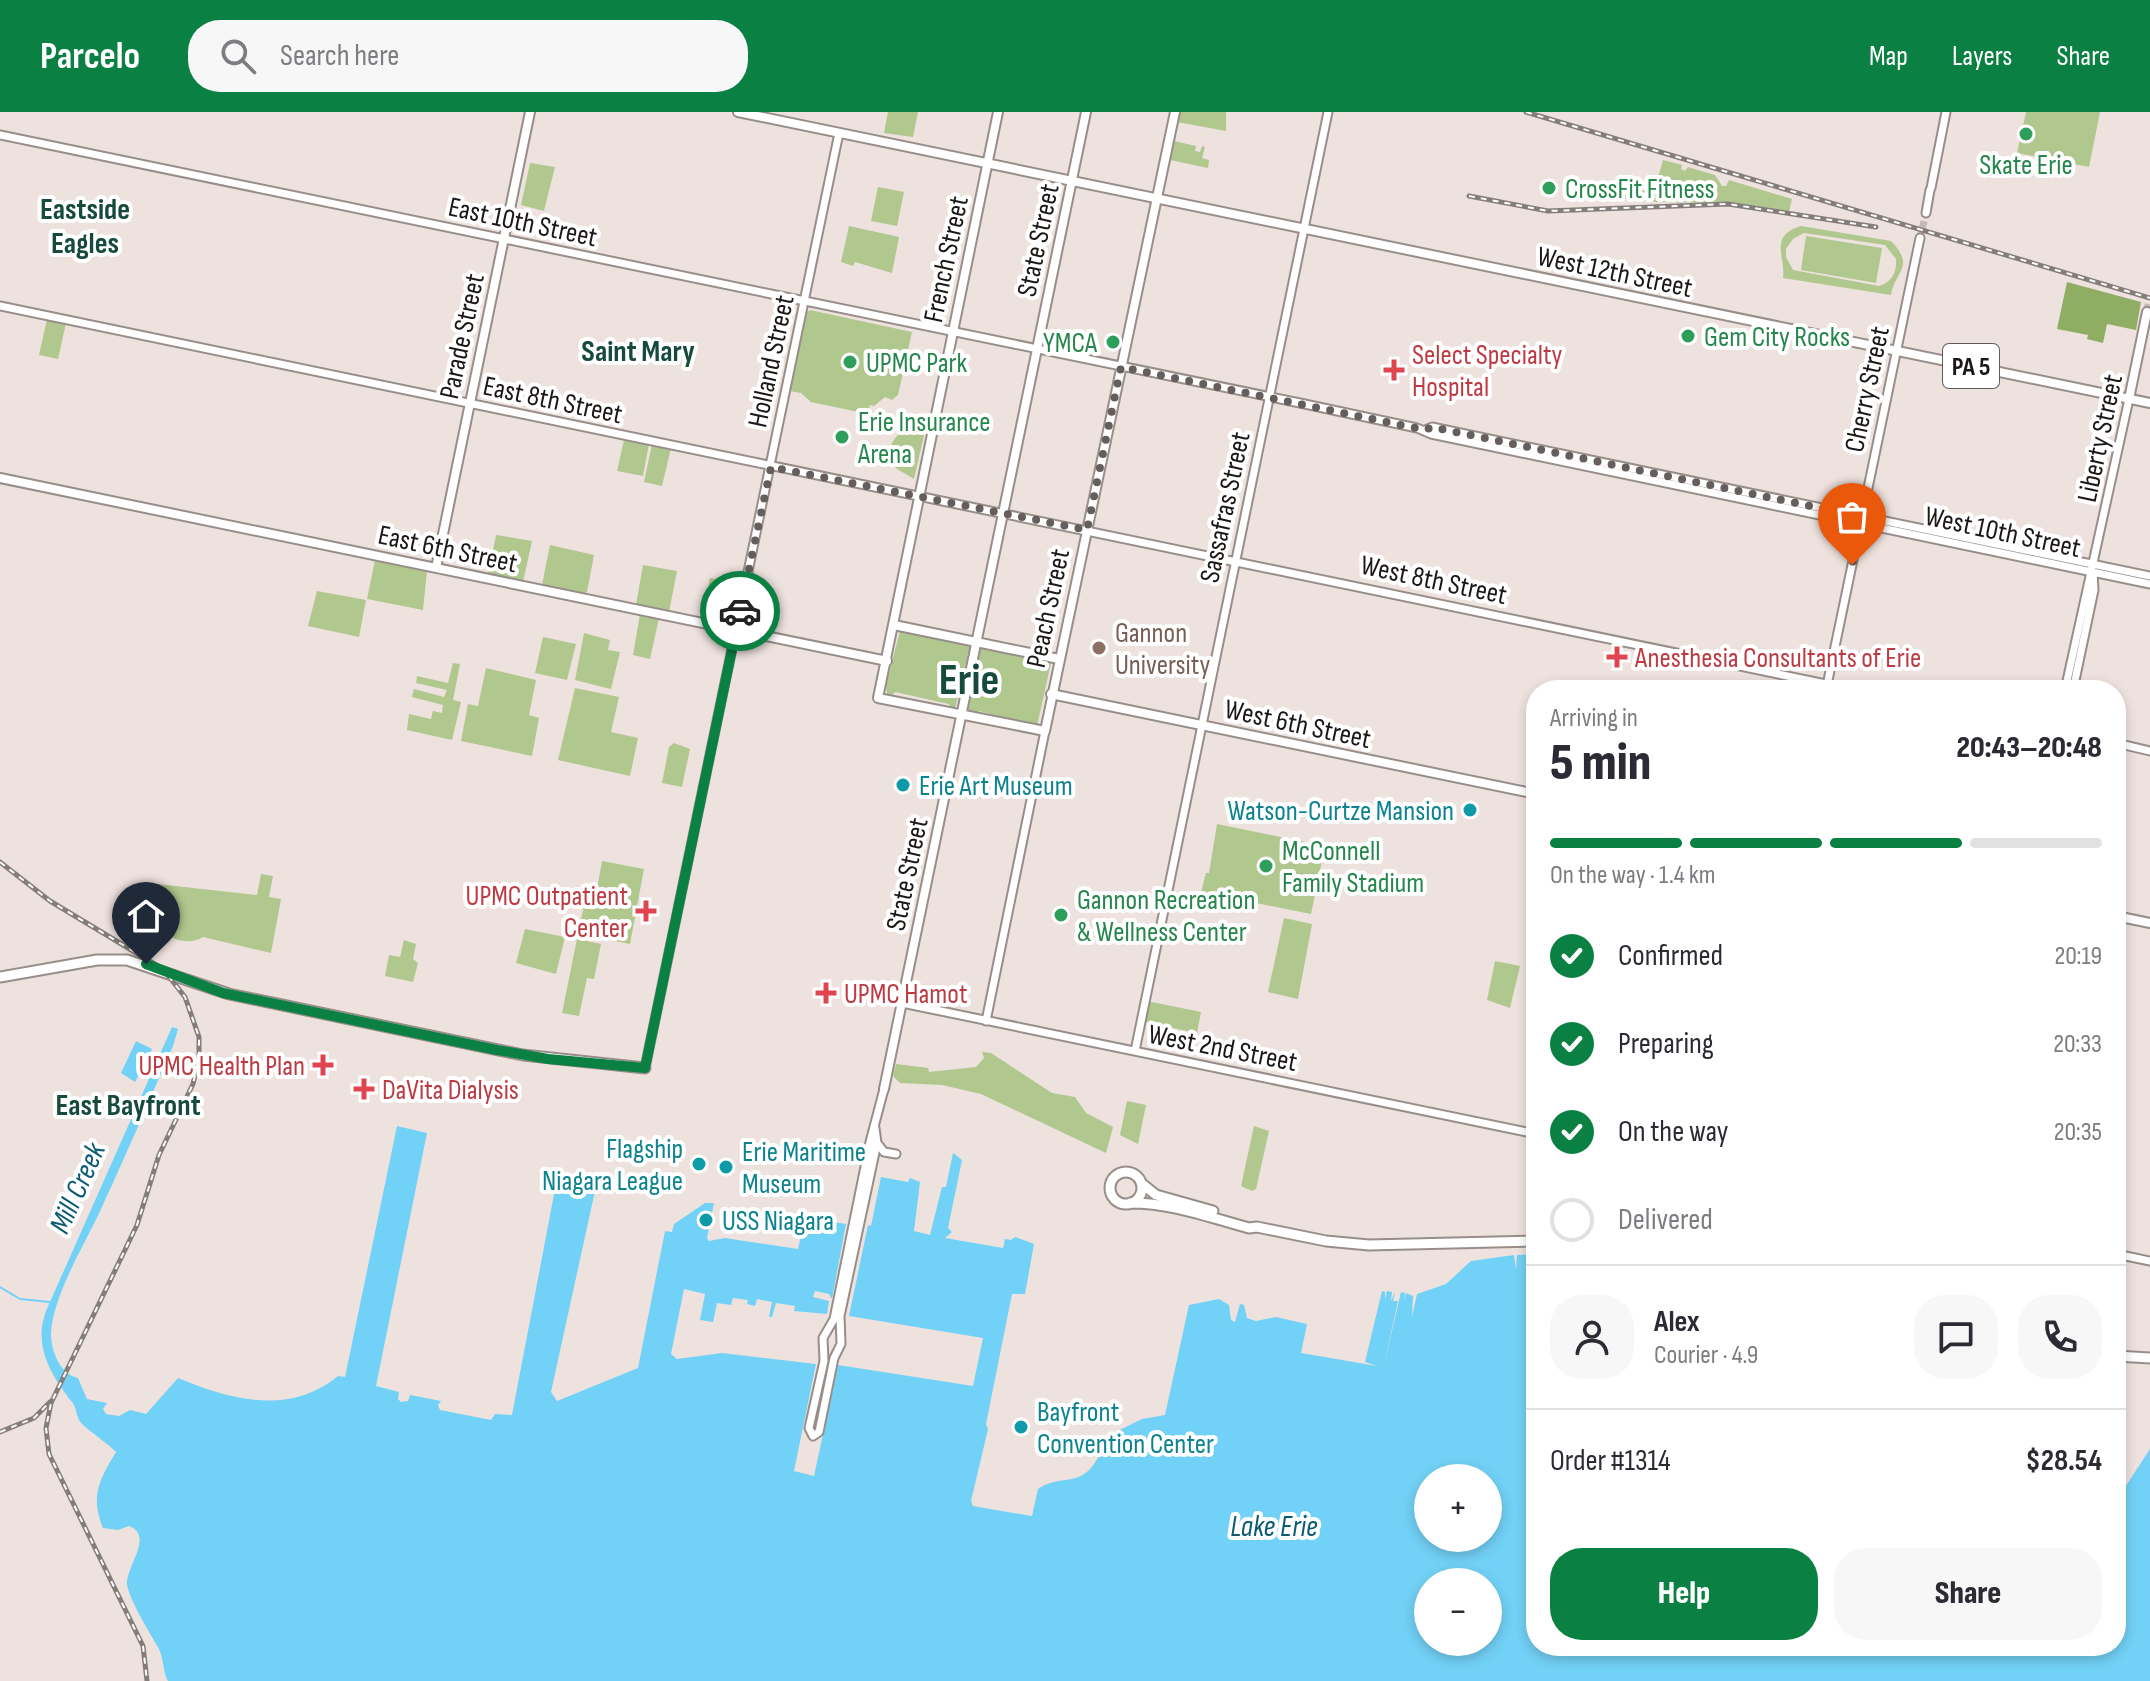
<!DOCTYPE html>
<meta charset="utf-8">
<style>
:root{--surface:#fff;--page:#f7f7f7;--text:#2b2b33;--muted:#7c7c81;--line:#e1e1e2;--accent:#0b8043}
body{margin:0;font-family:"Sofia Sans Condensed",sans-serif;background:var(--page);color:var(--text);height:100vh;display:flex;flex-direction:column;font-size:30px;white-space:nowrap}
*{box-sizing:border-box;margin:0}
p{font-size:26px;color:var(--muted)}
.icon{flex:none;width:44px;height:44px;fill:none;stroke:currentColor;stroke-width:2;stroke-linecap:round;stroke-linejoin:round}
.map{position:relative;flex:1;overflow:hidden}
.side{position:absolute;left:1526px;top:568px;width:600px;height:976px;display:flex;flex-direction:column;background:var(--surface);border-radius:32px;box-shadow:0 4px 12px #0003}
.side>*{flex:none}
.controls{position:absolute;left:1414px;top:1352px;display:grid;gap:16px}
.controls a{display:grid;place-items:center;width:88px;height:88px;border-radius:50%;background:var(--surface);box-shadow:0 4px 12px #0003;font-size:40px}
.pin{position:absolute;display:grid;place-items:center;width:68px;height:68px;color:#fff;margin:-82px -34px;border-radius:50% 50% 50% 0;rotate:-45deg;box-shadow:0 0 8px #0007}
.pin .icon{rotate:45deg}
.courier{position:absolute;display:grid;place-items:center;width:80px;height:80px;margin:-40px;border:6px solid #0b8043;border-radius:50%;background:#fff;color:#222;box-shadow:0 2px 10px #0007}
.headline em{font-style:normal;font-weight:800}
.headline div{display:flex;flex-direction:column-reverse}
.headline{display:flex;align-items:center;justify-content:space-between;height:136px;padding:0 24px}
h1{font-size:52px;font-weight:800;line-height:60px}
.bar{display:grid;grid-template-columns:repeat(4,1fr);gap:12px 8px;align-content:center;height:96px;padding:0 24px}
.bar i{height:10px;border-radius:6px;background:var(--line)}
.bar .selected{background:var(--accent)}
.bar p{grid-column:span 4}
.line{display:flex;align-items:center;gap:20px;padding:0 24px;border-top:2px solid var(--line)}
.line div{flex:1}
.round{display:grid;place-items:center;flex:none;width:84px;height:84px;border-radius:32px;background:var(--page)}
ol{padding:0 24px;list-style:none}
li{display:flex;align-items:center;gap:24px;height:88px}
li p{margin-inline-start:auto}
li .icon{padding:8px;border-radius:50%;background:var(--accent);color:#fff;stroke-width:4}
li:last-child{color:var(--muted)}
li i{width:44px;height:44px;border:4px solid var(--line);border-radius:50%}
.cta{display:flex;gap:16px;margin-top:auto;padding:16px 24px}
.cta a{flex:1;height:92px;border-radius:32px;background:var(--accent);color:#fff;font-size:32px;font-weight:800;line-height:92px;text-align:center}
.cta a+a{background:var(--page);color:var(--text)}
header{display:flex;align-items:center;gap:48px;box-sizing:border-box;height:112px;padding:0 40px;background:var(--accent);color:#fff}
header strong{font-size:38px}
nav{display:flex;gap:44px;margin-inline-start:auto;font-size:28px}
.search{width:560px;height:72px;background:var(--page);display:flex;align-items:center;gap:20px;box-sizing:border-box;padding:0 28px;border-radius:32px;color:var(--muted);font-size:30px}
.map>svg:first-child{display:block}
.green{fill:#b0c78e;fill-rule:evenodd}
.forest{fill:#90ad64}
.water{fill:#72d1f6;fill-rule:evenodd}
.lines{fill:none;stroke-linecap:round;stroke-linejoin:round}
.stream{stroke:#72d1f6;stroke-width:2}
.tertiary-tunnel{stroke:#c4b9b6;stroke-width:7;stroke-dasharray:7 3.5;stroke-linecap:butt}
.secondary-tunnel{stroke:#c4b9b6;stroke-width:8;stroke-dasharray:8 4;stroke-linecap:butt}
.tertiary-casing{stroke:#988e89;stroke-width:11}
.secondary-casing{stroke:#988e89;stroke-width:12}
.primary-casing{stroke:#988e89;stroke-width:12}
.trunk-casing{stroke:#988e89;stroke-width:13}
.tertiary{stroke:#fff;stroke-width:7}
.secondary{stroke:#fff;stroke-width:8}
.primary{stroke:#fff;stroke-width:8}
.trunk{stroke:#fff;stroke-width:9}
.rail-casing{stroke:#857d7a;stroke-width:5}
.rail{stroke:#fff;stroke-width:2;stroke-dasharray:6;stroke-linecap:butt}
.done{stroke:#655e5c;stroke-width:8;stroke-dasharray:0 14.4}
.route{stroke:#0b8043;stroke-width:10}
.leisure-dot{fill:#2e9e5b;stroke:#fff;stroke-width:3}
.health-dot{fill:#e0444e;stroke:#fff;stroke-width:3}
.education-dot{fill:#8d6e63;stroke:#fff;stroke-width:3}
.culture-dot{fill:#0f9aa8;stroke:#fff;stroke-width:3}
.labels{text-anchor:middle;stroke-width:8;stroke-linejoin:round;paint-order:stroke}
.shield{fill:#fff;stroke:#5f5d5c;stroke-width:2}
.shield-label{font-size:26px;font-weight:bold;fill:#1b1716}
.leisure-label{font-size:28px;fill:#27864d;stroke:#fff;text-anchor:start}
.street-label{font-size:28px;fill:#1b1716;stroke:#fff}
.health-label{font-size:28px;fill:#be3a42;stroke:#fff;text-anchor:start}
.education-label{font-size:28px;fill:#785e54;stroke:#fff;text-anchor:start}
.culture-label{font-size:28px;fill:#0d838f;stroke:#fff;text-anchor:start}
.neighbourhood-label{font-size:30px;font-weight:bold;fill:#154a3c;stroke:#fff}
.water-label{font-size:30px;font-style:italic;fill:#0c5b74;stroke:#fff}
.town-label{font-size:44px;font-weight:bold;fill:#154a3c;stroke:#fff}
</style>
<header>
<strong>Parcelo</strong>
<div class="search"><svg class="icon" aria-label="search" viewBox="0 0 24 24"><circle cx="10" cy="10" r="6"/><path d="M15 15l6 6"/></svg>Search here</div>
<nav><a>Map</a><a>Layers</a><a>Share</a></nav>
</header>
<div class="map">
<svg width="2150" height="1569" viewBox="0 0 2150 1569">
<rect width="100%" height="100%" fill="#eee2de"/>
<path class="green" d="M888,0H918L913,25L884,21Z
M1178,0H1226V19L1177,10Z
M2026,0H2100L2089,55L2017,41Z
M1174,29L1196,34L1195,39L1200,40L1202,34L1205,35L1202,46L1209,48L1208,56L1170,48Z
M1663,48L1682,53L1681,57L1685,59L1688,55L1715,63L1722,74H1726L1729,68L1792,87L1789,100L1738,91L1657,90L1622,86L1624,76L1654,80Z
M530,51L555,55L544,99L521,93Z
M878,75L904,80L897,114L871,109Z
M849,114L899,125L892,161L855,150L853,154L841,150Z
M1801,114L1891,129C1916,155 1895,159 1891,183L1783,166C1786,145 1768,124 1801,114ZM1804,121L1885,133L1896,147C1897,160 1892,170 1879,174L1793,158L1786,145V137L1793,127Z
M1806,124L1882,136L1876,171L1801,158Z
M810,198L912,220L905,251H902L900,260L903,261L898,283L892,288L885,285L874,294L870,293L868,301H863L811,290L801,281L790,279L805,202Z
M47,207L66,211L58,247L39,243Z
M924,318L925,319L914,367L897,357L887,341C897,321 897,319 924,318Z
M624,328L649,332L643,364L617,359Z
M652,332L671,336L662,374L644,370Z
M496,423L532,429L523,470L488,463Z
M550,433L594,443L587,480L583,482L542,473Z
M375,448L427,459L423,498L367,487Z
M643,453L677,459L669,500L636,493Z
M710,466L742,472L733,511L702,506Z
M317,479L366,488L359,525L308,514Z
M640,502L659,506L650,547L633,543Z
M900,519L970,533L955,597L950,596L949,592L895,580L892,584L887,582L886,574Z
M584,521L610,528L608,538L620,540L611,577L575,568Z
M543,525L576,532L567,568L535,561Z
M981,535L1051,551L1037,614L979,599L978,602L968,600Z
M453,551L460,552L453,588L461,590L452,628L407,618L409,602L431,607L433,599L442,601L443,593L412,585L414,577L444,585L447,578L416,571L417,564L448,571Z
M486,556L536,568L529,603L539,606L532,644L461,629L468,592L478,594Z
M575,576L619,585L611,620L638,626L630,664L558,648Z
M674,631L690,637L682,675L662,671L669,635Z
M1217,712L1325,734L1311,802L1201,780L1206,761H1209Z
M602,749L644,757L630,832L578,821L588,776L597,777Z
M261,762L273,764L269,785L281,787L271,841L203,825C183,837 156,822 153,798C152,789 155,780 157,772L257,783Z
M1284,806L1312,812L1298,887L1268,880Z
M525,817L565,825L556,862L516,851Z
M577,827L601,832L594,867L587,866L579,904L562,901Z
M404,828L416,832L413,847L418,851L413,870L385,864L389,843L400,845Z
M1495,849L1520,854L1510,896L1487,888Z
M1147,889L1201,900L1197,921L1143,910Z
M982,940L991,941L1052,981L1075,985L1086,1001L1113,1015L1106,1041L981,982L942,973L900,971L893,964L896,952L928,956L929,960L976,955L984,946Z
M1127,989L1146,993L1138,1032L1120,1023Z
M1254,1014L1269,1019L1256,1077L1252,1079L1241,1074Z"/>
<path class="forest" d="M2067,170L2141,190L2136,218L2107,212L2103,231L2087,227L2088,223L2057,217Z"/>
<path class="water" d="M172,915L178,917L173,934C149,989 126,1043 101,1097C85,1132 52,1185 51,1222C51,1239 60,1262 78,1266L87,1287L107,1291L103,1297L106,1302L119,1304L130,1298L146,1302L178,1266C230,1288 290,1304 338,1264L345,1265L397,1014L427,1021L376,1274L399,1280L398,1287L401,1290L408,1289L410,1283L441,1289L438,1293L440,1298L491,1308L495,1302L512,1303L556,1072L595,1079L551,1280L557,1289L638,1256L665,1119L672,1120L674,1112L705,1091H714L707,1126L709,1129L725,1126L798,1137L805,1106L846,1112L832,1187L829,1182L815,1179L813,1185L829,1189L827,1202L794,1199L795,1194L776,1191L772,1205H769L772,1190L757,1187L755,1194L747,1192L748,1188L733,1186L731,1193L717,1191L713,1210L700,1208L705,1182L684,1177L671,1242L677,1247L722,1241L816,1252L794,1359L814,1364L838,1253L973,1274L983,1226L849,1204L868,1113L871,1114L881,1065L908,1070L910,1066L920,1070L914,1119L930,1123L942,1075H946L953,1041L962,1048L948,1116L952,1120L945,1126L1003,1136L1005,1127L1011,1128L1015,1125L1034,1132L1025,1182H1012L986,1312L988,1317L971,1389L973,1394L1032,1404L1038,1377C1064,1360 1081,1379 1100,1342L1097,1329L1142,1307L1165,1303L1189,1193L1219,1187L1229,1193L1231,1208L1235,1210L1240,1192L1244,1193L1247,1206L1256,1209L1276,1205L1307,1212L1301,1241L1377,1254L1365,1250L1382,1179L1385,1180V1187L1387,1179L1392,1180L1391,1189L1395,1180L1393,1189H1398L1383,1257L1401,1180L1405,1181L1404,1189L1406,1181L1413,1184L1412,1205L1417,1182L1446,1172L1471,1149L1514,1143L1516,1157L1517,1143L1536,1142V1534H2116V1389L2150,1337V1569H168C163,1562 164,1546 158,1535C151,1523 125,1481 127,1469C129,1451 153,1423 129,1414L118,1418L103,1416C90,1385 99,1368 116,1340C106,1330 93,1322 82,1312C76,1306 77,1296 72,1290C51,1263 33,1234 46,1199ZM1428,1366H1488V1426H1428ZM1428,1470H1488V1530H1428Z
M136,929L152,937L135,970L121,961Z"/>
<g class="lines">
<path class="stream" d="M0,1175L20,1187L50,1190"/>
<path class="tertiary-tunnel" d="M1920,126L1926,101"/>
<path class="secondary-tunnel" d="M2147,200L2150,186"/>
<defs>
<path id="tertiary" d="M0,23L1300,291L1417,316L1431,322L2150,472
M1931,76L1946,0
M1926,101L1930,78
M0,194L1855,578
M1425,318L1432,315L2150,464
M1826,578L1920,126
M2065,578L2129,287
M2073,578L2094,478L2093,460
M2116,631L2150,639
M902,891L1536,1022
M986,909L1045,619
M1135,939L1328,0
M645,956L839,21
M875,1016L877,1031L840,1204L841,1232L834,1246L819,1320L813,1324L809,1316L824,1249L823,1226L834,1207L870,1030L884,977
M877,1031L884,1040L896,1042
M2116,1142L2150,1149"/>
<path id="secondary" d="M998,0L878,586L1045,619L1175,0
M2129,287L2147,200
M0,366L887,549
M436,456L530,0
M894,513L1059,547
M1051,582L1536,682
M2116,767V774
M2116,804L2150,811"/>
<path id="primary" d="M738,0L2150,291
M884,977L1086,0"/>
<path id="trunk" d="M0,865L97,848H127L229,882L523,943L645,956
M1110 1076a16 16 0 1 1 32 0a16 16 0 1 1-32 0Z
M1141,1071L1156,1083L1213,1099
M1130,1091C1173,1091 1208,1105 1249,1116L1257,1115L1326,1129L1369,1133L1536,1129
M2116,1244L2150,1246"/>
</defs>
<use href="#tertiary" class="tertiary-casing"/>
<use href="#secondary" class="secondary-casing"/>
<use href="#primary" class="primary-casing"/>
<use href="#trunk" class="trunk-casing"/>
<use href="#tertiary" class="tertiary"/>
<use href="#secondary" class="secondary"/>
<use href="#primary" class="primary"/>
<use href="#trunk" class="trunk"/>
<defs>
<path id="rail" d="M1526,0L2150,186
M1469,84L1548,99L1728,92L1876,115
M0,750L50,789L163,857L185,885L199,925V946L193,972L159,1043L137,1113L51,1291L46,1316L49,1342L143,1534L147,1569
M0,1320L34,1306L50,1290"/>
</defs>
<use href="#rail" class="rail-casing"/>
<use href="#rail" class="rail"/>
</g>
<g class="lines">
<path class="done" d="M740,499L771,355L1087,418L1121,255L1425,318L1432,315L1863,405L1852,453"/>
<path class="route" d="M146,852L223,881L497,938L548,947L645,956L740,499"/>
</g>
<g class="leisure-dot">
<circle cx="2026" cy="22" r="8"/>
<circle cx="1549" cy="76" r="8"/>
<circle cx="1688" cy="224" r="8"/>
<circle cx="1113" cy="230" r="8"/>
<circle cx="850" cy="250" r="8"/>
<circle cx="842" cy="325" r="8"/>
<circle cx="1266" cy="754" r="8"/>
<circle cx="1061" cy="803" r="8"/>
</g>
<g class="health-dot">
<path d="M1390 246h8v8h8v8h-8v8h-8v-8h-8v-8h8z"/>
<path d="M1613 533h8v8h8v8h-8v8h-8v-8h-8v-8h8z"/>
<path d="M642 787h8v8h8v8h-8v8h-8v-8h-8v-8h8z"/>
<path d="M822 869h8v8h8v8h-8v8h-8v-8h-8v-8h8z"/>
<path d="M319 941h8v8h8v8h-8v8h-8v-8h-8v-8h8z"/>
<path d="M360 965h8v8h8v8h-8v8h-8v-8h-8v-8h8z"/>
</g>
<circle class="education-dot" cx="1099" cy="536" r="8"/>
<g class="culture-dot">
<circle cx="903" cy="673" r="8"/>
<circle cx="1470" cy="698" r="8"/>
<circle cx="699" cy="1052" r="8"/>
<circle cx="726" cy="1055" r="8"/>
<circle cx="706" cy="1108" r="8"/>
<circle cx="1021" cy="1315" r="8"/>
</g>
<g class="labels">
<rect class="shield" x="1943" y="232" width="56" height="44" rx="6"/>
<g class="shield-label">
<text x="1971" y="263">PA 5</text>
</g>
<g class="leisure-label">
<text x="2026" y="62" text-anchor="middle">Skate Erie</text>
<text x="1565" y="86">CrossFit Fitness</text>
<text x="1704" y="234">Gem City Rocks</text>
<text x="1097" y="240" text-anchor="end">YMCA</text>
<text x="866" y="260">UPMC Park</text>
<text x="858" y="319">Erie Insurance<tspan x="858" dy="32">Arena</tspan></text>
<text x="1282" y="748">McConnell<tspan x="1282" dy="32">Family Stadium</tspan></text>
<text x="1077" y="797">Gannon Recreation<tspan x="1077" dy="32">&amp; Wellness Center</tspan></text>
</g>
<g class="street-label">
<text transform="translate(523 109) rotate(12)" y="10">East 10th Street</text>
<text transform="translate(1037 128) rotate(-78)" y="10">State Street</text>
<text transform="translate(945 147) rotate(-78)" y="10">French Street</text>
<text transform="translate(1615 159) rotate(12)" y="10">West 12th Street</text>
<text transform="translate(461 224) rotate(-78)" y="10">Parade Street</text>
<text transform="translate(770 249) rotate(-78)" y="10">Holland Street</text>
<text transform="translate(1866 277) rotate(-78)" y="10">Cherry Street</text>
<text transform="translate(553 287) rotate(12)" y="10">East 8th Street</text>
<text transform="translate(2099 326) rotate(-78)" y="10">Liberty Street</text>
<text transform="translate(1224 395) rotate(-78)" y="10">Sassafras Street</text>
<text transform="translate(2003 419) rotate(12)" y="10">West 10th Street</text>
<text transform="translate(448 436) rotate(12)" y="10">East 6th Street</text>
<text transform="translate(1434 467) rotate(12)" y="10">West 8th Street</text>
<text transform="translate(1047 496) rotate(-78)" y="10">Peach Street</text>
<text transform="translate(1298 611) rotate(12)" y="10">West 6th Street</text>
<text transform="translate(906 762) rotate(-78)" y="10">State Street</text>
<text transform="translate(1223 935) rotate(11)" y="10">West 2nd Street</text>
</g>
<g class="health-label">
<text x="1412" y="252">Select Specialty<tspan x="1412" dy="32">Hospital</tspan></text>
<text x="1635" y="555">Anesthesia Consultants of Erie</text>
<text x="628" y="793" text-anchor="end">UPMC Outpatient<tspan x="628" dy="32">Center</tspan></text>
<text x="844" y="891">UPMC Hamot</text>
<text x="305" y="963" text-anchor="end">UPMC Health Plan</text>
<text x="382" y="987">DaVita Dialysis</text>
</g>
<g class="education-label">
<text x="1115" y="530">Gannon<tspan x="1115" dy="32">University</tspan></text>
</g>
<g class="culture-label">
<text x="919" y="683">Erie Art Museum</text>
<text x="1454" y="708" text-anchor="end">Watson-Curtze Mansion</text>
<text x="683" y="1046" text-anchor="end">Flagship<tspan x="683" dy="32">Niagara League</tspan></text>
<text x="742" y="1049">Erie Maritime<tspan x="742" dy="32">Museum</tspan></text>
<text x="722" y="1118">USS Niagara</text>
<text x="1037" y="1309">Bayfront<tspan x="1037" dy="32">Convention Center</tspan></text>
</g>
<g class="neighbourhood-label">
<text x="85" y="107">Eastside<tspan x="85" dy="34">Eagles</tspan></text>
<text x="638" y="249">Saint Mary</text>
<text x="128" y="1003">East Bayfront</text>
</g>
<g class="water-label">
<text transform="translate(77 1076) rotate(-66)" y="10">Mill Creek</text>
<text x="1274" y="1424">Lake Erie</text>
</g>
<g class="town-label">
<text x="969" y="582">Erie</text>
</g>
</g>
</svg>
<div class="controls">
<a>+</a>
<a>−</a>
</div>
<div class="pin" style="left:1852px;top:453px;background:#ea580c"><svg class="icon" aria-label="bag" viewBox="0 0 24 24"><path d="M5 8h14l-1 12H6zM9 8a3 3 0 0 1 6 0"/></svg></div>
<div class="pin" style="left:146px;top:852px;background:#1f2937"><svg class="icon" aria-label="home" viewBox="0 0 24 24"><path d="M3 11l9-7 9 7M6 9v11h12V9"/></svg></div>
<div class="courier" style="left:740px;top:499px"><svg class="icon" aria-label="car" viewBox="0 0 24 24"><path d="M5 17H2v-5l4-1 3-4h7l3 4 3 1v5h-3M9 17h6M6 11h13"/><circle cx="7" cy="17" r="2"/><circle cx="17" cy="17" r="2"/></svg></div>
<section class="side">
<div class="headline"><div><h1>5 min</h1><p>Arriving in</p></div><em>20:43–20:48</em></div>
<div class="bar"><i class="selected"></i><i class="selected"></i><i class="selected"></i><i></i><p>On the way · 1.4 km</p></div>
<ol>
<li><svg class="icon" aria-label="check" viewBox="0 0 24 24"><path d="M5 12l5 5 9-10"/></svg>Confirmed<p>20:19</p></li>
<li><svg class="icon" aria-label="check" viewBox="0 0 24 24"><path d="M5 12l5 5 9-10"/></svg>Preparing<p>20:33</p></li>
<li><svg class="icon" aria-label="check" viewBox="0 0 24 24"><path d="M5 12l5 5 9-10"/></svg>On the way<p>20:35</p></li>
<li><i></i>Delivered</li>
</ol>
<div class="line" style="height:144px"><a class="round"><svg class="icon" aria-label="person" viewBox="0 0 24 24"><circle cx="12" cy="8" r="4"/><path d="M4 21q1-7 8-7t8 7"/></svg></a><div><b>Alex</b><p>Courier · 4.9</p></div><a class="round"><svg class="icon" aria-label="chat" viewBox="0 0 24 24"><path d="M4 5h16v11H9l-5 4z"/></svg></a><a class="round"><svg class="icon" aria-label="phone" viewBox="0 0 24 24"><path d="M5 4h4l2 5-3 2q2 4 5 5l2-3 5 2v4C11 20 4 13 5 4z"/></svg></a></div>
<div class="line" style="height:104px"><div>Order #1314</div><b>$28.54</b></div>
<div class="cta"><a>Help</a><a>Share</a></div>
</section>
</div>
